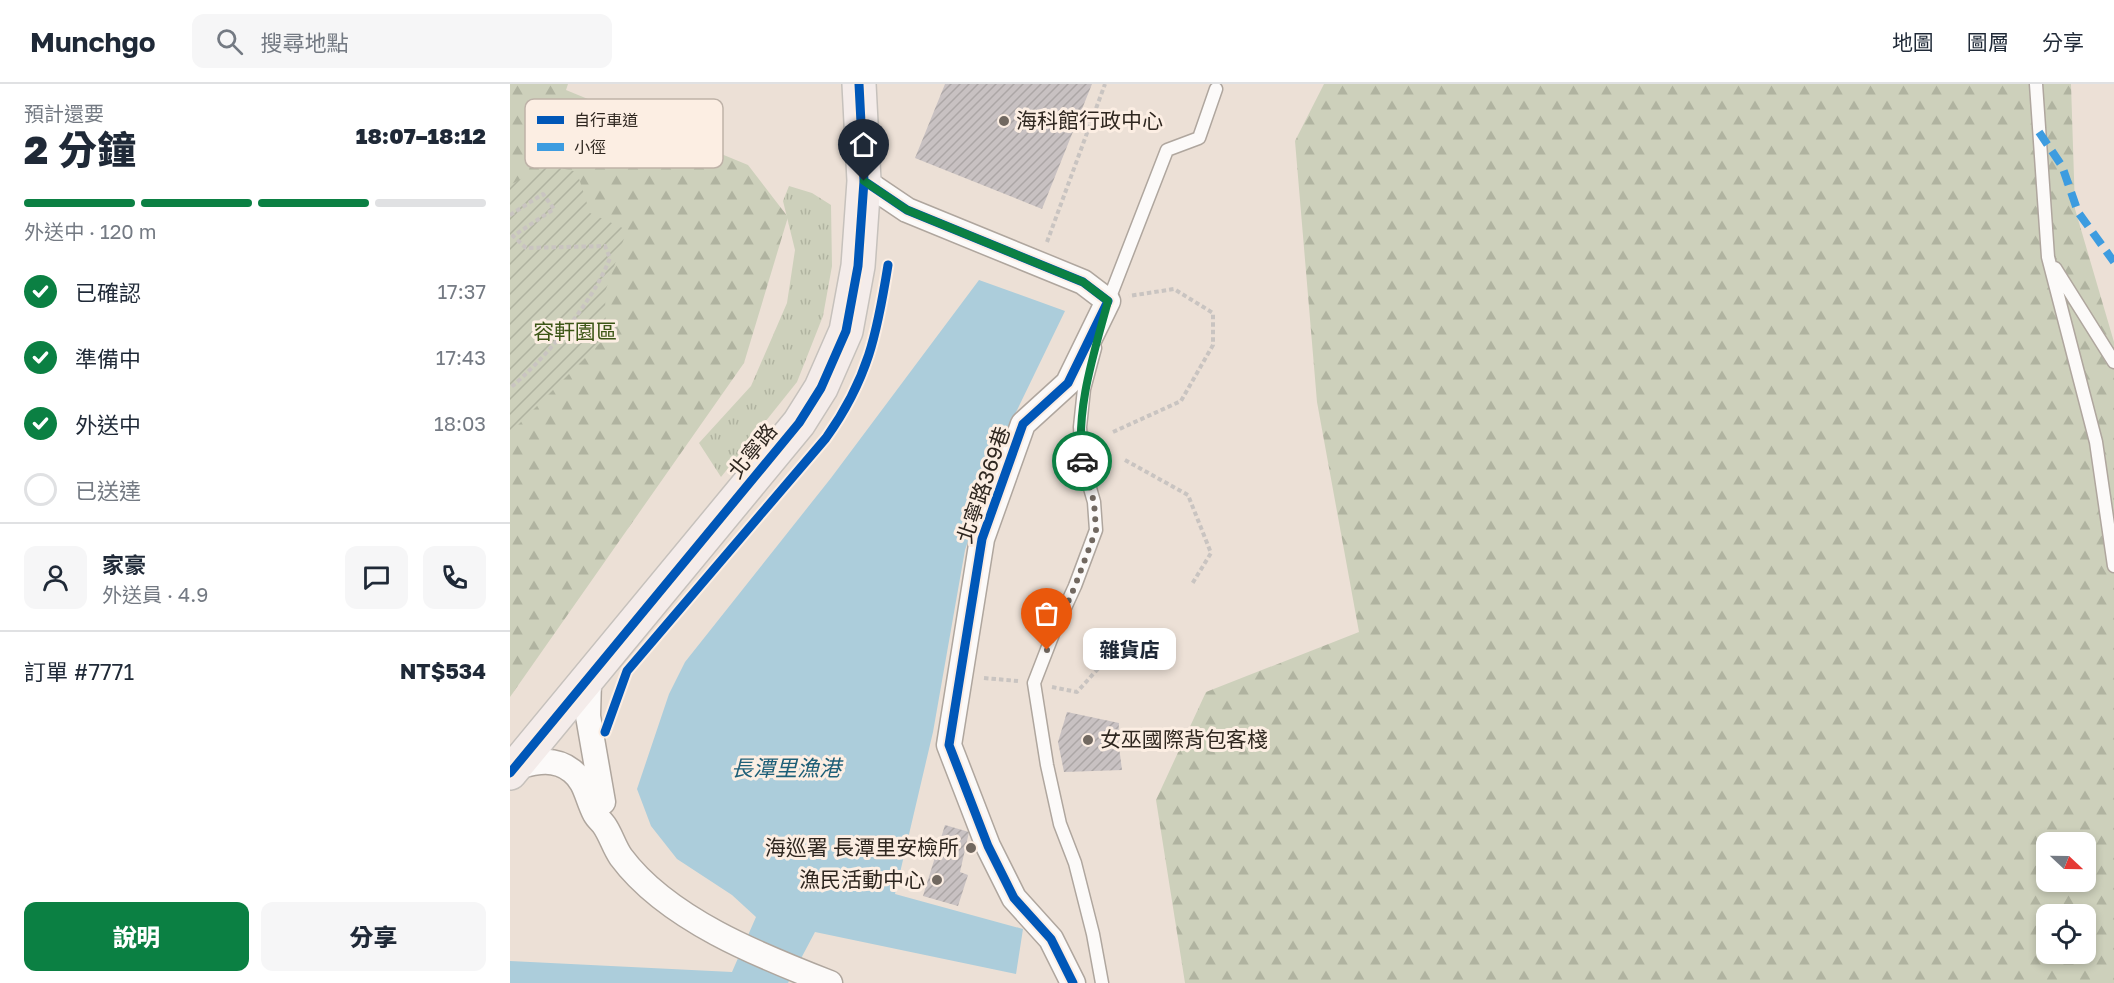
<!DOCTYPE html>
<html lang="zh-TW">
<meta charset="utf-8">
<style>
:root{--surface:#fff;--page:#f6f6f7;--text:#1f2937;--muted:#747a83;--line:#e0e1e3;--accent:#0b8043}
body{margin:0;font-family:"Golos Text","Noto Sans TC",sans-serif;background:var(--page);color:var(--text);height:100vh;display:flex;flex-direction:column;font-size:22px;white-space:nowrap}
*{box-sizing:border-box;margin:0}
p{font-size:20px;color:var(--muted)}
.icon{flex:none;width:33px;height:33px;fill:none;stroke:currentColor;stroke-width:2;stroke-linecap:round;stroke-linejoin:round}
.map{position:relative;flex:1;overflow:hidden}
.panel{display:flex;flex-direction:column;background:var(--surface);width:510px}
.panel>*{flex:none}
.needle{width:39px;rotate:112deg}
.tools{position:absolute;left:1526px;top:748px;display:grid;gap:12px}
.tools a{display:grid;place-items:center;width:60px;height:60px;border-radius:12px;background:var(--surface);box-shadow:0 3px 9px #0003;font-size:30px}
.pin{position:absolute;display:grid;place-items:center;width:51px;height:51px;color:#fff;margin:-62px -26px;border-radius:50% 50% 50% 0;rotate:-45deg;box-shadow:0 0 6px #0007}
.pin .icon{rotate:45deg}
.courier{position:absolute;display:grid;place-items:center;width:60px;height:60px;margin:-30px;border:4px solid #0b8043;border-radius:50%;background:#fff;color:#222;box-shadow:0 2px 8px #0007}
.bubble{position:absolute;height:42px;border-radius:12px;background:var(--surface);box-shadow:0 3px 9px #0003;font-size:20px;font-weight:800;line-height:42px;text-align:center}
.summary em{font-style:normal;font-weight:800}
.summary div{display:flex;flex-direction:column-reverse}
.summary{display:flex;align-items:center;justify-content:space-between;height:102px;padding:0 24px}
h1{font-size:39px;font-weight:800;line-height:45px}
.bar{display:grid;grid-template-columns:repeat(4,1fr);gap:9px 6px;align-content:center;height:72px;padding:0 24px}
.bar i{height:8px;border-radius:4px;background:var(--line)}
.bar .active{background:var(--accent)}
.bar p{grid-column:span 4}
.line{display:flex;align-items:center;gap:15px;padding:0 24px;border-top:2px solid var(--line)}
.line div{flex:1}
.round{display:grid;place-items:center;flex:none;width:63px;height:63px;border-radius:12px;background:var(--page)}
ol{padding:0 24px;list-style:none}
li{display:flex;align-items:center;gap:18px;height:66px}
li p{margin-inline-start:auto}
li .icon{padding:6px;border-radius:50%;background:var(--accent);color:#fff;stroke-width:4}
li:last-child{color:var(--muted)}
li i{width:33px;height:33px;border:3px solid var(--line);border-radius:50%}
.button{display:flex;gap:12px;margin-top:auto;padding:12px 24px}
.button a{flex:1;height:69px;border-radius:12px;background:var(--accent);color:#fff;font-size:24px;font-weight:800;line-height:69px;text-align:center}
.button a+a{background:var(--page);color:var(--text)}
header{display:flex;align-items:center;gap:36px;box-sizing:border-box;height:84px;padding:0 30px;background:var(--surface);border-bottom:2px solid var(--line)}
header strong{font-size:28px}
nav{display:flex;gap:33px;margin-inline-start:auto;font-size:21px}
.search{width:420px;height:54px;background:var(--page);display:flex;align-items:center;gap:15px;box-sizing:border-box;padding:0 21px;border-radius:12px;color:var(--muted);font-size:22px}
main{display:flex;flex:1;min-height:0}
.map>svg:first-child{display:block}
.forest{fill:url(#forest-firs);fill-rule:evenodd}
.park{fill:url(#park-tufts)}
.garden{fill:url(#garden-furrows)}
.water{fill:#accddb}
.building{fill:url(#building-hatch)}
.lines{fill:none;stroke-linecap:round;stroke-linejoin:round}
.service-casing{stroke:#afa69e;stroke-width:15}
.minor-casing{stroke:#afa69e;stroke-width:27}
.primary-casing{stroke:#c6c1bc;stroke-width:36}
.path{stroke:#c9c4c1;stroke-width:4;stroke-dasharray:4.5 3;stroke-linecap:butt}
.service{stroke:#fcfaf9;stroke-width:12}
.minor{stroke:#fcfaf9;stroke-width:24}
.primary{stroke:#f4ecea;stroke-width:33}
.quiet{stroke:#3d9ce0;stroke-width:8;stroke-dasharray:15 8;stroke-linecap:butt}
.cycleway-casing{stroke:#fceee3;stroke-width:13}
.cycleway{stroke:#0057b8;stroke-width:9}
.done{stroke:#716860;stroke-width:6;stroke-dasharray:0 10.8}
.route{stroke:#0b8043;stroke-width:8}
.poi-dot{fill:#716860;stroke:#fceee3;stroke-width:2}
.labels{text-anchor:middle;stroke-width:6;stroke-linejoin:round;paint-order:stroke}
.poi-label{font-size:21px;fill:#2f2720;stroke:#fceee3;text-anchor:start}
.park-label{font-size:21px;fill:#3c5515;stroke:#fceee3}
.street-label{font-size:21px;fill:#2f2720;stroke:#fceee3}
.water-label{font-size:22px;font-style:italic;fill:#1e5f78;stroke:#fceee3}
.key{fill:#fceee3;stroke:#beb2a8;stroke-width:1.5}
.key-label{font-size:16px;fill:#2f2720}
</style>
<header>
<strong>Munchgo</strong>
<div class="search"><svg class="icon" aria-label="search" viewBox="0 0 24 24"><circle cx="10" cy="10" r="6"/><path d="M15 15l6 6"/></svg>搜尋地點</div>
<nav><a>地圖</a><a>圖層</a><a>分享</a></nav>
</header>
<main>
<section class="panel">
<div class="summary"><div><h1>2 分鐘</h1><p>預計還要</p></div><em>18:07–18:12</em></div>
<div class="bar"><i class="active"></i><i class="active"></i><i class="active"></i><i></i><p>外送中 · 120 m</p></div>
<ol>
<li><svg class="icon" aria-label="check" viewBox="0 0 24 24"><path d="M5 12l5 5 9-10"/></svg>已確認<p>17:37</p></li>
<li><svg class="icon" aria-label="check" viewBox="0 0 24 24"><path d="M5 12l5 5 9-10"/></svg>準備中<p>17:43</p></li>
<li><svg class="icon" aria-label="check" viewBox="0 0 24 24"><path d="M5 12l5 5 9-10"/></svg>外送中<p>18:03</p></li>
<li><i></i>已送達</li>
</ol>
<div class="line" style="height:108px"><a class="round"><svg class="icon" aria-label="person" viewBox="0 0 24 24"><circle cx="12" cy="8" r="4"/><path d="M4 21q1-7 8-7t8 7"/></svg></a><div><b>家豪</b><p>外送員 · 4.9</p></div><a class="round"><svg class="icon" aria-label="chat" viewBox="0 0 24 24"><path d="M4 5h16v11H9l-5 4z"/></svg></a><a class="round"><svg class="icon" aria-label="phone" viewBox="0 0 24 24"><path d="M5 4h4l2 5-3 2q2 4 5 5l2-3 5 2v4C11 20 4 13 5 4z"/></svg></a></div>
<div class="line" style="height:78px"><div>訂單 #7771</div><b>NT$534</b></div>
<div class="button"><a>說明</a><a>分享</a></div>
</section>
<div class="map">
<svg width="1604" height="899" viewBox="0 0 1604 899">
<defs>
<pattern id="forest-firs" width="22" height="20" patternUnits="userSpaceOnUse" patternTransform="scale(1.5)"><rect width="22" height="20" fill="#cdd0bb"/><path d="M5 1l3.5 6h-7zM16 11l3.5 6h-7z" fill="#b0b3a0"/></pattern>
<pattern id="park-tufts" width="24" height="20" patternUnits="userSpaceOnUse" patternTransform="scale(1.5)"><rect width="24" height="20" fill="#cdd0bb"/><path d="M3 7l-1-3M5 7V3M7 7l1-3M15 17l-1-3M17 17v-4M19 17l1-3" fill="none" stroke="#b0b3a0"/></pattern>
<pattern id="garden-furrows" width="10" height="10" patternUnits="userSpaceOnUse" patternTransform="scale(1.5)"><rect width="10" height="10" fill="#cdd0bb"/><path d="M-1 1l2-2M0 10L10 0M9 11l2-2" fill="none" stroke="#b0b3a0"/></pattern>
<pattern id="building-hatch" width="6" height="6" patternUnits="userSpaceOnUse" patternTransform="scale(1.5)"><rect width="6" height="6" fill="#c8c1c2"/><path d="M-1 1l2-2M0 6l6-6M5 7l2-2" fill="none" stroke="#aca6a6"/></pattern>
</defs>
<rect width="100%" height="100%" fill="#ece0d6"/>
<path class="forest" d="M0,0H58L56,6L238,81L278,133L234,279L0,613Z
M814,0H1561L1565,125L1604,258V899H675L646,716L696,608L849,548L807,318L785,57ZM1536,759H1575V798H1536ZM1536,831H1575V870H1536Z"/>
<path class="park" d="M279,102L302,109L321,121L322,182L313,232L287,298L211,393L189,359L241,302L277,219L285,166L273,117Z"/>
<path class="garden" d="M38,81L67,88L80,129L117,146L95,208L96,253L0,349V101Z"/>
<path class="water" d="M469,196L555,227L494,353L455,466L423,648L385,810L513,845L506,890L305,848L278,899H0V877L222,888L246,833L222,811L167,775L141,742L127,705L159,610L175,578L321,394Z"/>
<path class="building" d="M435,0H582L532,125L405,74Z
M557,628L609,639L608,655L612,686L554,688L548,658Z
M435,741L459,748L450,788L458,791L448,822L413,812Z"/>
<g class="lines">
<defs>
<path id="service" d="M1526,0L1538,173L1586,358L1604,482
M1545,184L1604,278
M598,218L657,66L689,54L706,5
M585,264L574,305L570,343L572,376L584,418L586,446L565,502L543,550L524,599L537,681L550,740L565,779L583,850L592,899"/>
<path id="minor" d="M354,97L397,126L573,198L598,217L558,299L513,340L472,455L439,661L478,762L504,814L541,855L563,899
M79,596L78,632L93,718
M6,683C26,678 44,673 62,687C76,698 77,715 85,730C87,734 91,737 94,741C101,751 104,763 111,773C157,835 250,872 320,899"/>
<path id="primary" d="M0,689L289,339L311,304L336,247L348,182L354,97L349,0"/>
</defs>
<use href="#service" class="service-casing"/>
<use href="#minor" class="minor-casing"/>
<use href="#primary" class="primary-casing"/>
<path class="path" d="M0,131L33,110L44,125L3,152L16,164L95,162L100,174C83,218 36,274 0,304
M537,158L595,0
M603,348L671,317L703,261V229L664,205L619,212
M615,376L678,411L701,469L682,500
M474,594L508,597
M542,603L567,608L602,569L646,559"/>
<use href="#service" class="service"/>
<use href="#minor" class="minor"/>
<use href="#primary" class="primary"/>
<path class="quiet" d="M1529,48L1552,82L1568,128L1604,178"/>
<defs>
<path id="cycleway" d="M354,97L397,126L573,198L598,217L558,299L513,340L472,455L439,661L478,762L504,814L541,855L563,899
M95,648L117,587L316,354C358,295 367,250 378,181
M0,689L289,339L311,304L336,247L348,182L354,97L349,0"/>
</defs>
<use href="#cycleway" class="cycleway-casing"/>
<use href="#cycleway" class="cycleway"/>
</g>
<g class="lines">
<path class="done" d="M537,566L565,502L586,446L584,418L572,377"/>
<path class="route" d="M354,97L397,126L573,198L598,217C584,270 566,322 572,377"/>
</g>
<g class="poi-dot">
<circle cx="494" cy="37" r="6"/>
<circle cx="578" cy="656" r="6"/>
<circle cx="461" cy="764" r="6"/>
<circle cx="427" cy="796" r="6"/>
</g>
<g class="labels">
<g class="poi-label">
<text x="506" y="44">海科館行政中心</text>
<text x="590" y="663">女巫國際背包客棧</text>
<text x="449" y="771" text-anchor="end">海巡署 長潭里安檢所</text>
<text x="415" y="803" text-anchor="end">漁民活動中心</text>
</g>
<g class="park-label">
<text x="65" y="255">容軒園區</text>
</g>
<g class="street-label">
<text transform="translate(243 367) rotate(-51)" y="7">北寧路</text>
<text transform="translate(474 401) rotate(-71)" y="7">北寧路369巷</text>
</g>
<g class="water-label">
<text x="276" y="692">長潭里漁港</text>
</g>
</g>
<rect x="15" y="15" width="198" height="69" rx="9" class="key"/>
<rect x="27" y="32" width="27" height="8" fill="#0057b8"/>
<rect x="27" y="59" width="27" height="8" fill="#3d9ce0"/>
<g class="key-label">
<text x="64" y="42">自行車道</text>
<text x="64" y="69">小徑</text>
</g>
</svg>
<div class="tools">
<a><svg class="needle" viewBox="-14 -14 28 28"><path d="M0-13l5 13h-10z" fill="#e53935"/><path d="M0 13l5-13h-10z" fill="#747a83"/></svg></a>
<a><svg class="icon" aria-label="locate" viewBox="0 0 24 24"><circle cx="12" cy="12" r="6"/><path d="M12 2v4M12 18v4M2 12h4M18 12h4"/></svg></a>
</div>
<div class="pin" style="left:537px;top:566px;background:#ea580c"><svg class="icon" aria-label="bag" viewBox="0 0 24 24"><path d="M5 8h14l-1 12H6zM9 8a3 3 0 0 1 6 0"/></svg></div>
<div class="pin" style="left:354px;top:97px;background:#1f2937"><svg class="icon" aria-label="home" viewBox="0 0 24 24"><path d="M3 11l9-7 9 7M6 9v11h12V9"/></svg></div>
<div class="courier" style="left:572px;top:377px"><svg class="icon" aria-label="car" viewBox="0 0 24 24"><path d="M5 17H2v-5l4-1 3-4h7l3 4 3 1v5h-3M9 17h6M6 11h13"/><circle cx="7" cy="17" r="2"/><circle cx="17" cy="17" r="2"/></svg></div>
<div class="bubble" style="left:573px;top:544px;width:93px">雜貨店</div>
</div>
</main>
